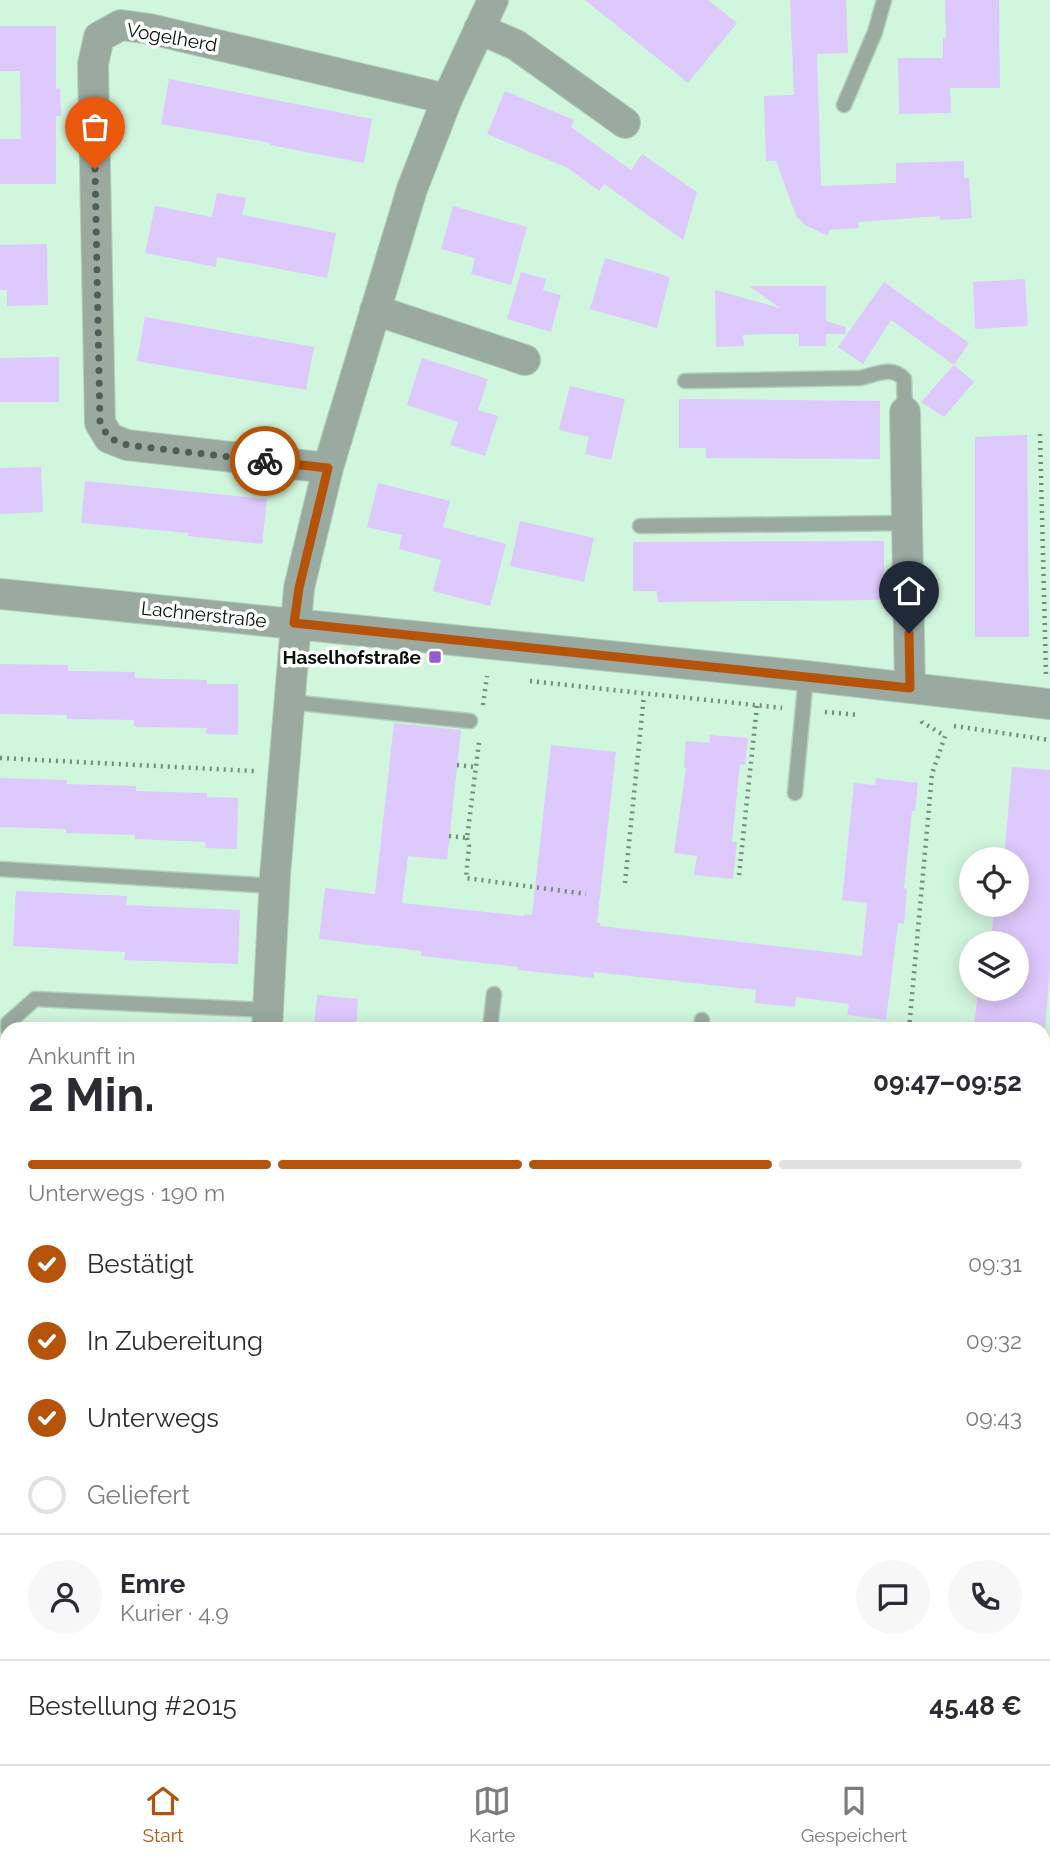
<!DOCTYPE html>
<html lang="de">
<meta charset="utf-8">
<style>
:root{--surface:#fff;--page:#f7f7f7;--text:#2b2b33;--muted:#7c7c81;--line:#e1e1e2;--accent:#b45309}
body{margin:0;font-family:Raleway,sans-serif;background:var(--page);color:var(--text);height:100vh;display:flex;flex-direction:column;font-size:26px;white-space:nowrap}
*{box-sizing:border-box;margin:0}
p{font-size:23px;color:var(--muted)}
.icon{flex:none;width:38px;height:38px;fill:none;stroke:currentColor;stroke-width:2;stroke-linecap:round;stroke-linejoin:round}
.map{position:relative;flex:1;overflow:hidden}
.panel{position:absolute;left:0px;top:1022px;width:1050px;height:742px;display:flex;flex-direction:column;background:var(--surface);border-radius:21px 21px 0 0;box-shadow:0 4px 18px #0003}
.panel>*{flex:none}
.tools{position:absolute;left:959px;top:847px;display:grid;gap:14px}
.tools a{display:grid;place-items:center;width:70px;height:70px;border-radius:50%;background:var(--surface);box-shadow:0 4px 18px #0003;font-size:35px}
.pin{position:absolute;display:grid;place-items:center;width:60px;height:60px;color:#fff;margin:-72px -30px;border-radius:50% 50% 50% 0;rotate:-45deg;box-shadow:0 0 7px #0007}
.pin .icon{rotate:45deg}
.courier{position:absolute;display:grid;place-items:center;width:70px;height:70px;margin:-35px;border:5px solid #b45309;border-radius:50%;background:#fff;color:#222;box-shadow:0 2px 9px #0007}
.overview em{font-style:normal;font-weight:700}
.overview div{display:flex;flex-direction:column-reverse}
.overview{display:flex;align-items:center;justify-content:space-between;height:119px;padding:0 28px}
h1{font-size:46px;font-weight:700;line-height:52px}
.bar{display:grid;grid-template-columns:repeat(4,1fr);gap:10px 7px;align-content:center;height:84px;padding:0 28px}
.bar i{height:9px;border-radius:5px;background:var(--line)}
.bar .current{background:var(--accent)}
.bar p{grid-column:span 4}
.line{display:flex;align-items:center;gap:18px;padding:0 28px;border-top:2px solid var(--line)}
.line div{flex:1}
.round{display:grid;place-items:center;flex:none;width:74px;height:74px;border-radius:37px;background:var(--page)}
ol{padding:0 28px;list-style:none}
li{display:flex;align-items:center;gap:21px;height:77px}
li p{margin-inline-start:auto}
li .icon{padding:7px;border-radius:50%;background:var(--accent);color:#fff;stroke-width:4}
li:last-child{color:var(--muted)}
li i{width:38px;height:38px;border:4px solid var(--line);border-radius:50%}
.tabs{display:flex;justify-content:space-around;align-items:center;height:98px;border-top:2px solid var(--line);background:var(--surface);font-size:19px;color:var(--muted)}
.tabs a{display:grid;justify-items:center;gap:4px}
.tabs .current{color:var(--accent)}
.map>svg:first-child{display:block}
.building{fill:#dec9fd}
.lines{fill:none;stroke-linecap:round;stroke-linejoin:round}
.service-casing{stroke:#b0d1bc;stroke-width:17}
.minor-casing{stroke:#b0d1bc;stroke-width:32}
.path{stroke:#728b7b;stroke-width:4.5;stroke-dasharray:2 5;stroke-linecap:butt}
.service{stroke:#9baaa0;stroke-width:14}
.minor{stroke:#9baaa0;stroke-width:30}
.done{stroke:#4c6154;stroke-width:7;stroke-dasharray:0 12.6}
.route{stroke:#b45309;stroke-width:9}
.poi-dot{fill:#955bd3;stroke:#fff;stroke-width:2.5}
.labels{text-anchor:middle;stroke-width:7;stroke-linejoin:round;paint-order:stroke}
.street-label{font-size:19px;fill:#05110a;stroke:#fff}
.poi-label{font-size:19px;font-weight:bold;fill:#05110a;stroke:#fff;text-anchor:end}
</style>
<div class="map">
<svg width="1050" height="1764" viewBox="0 0 1050 1764">
<rect width="100%" height="100%" fill="#d1f6de"/>
<path class="building" d="M585,0H708L737,23L688,83Z
M790,0H846L848,53L817,54L821,186L896,183V163L964,161V178H969L972,218L940,220V216L858,222L859,228L829,230L828,236L805,225L796,216L776,161H766L764,96L794,95Z
M945,0H999L1000,88H950L951,113L899,114L898,58H943V38H946Z
M0,26H56V89L60,88L61,116H56V184H0V139H21L20,71H0Z
M169,79L372,119L364,163L270,145L271,143L161,124Z
M505,91L574,120L571,127L631,170L642,154L697,192L683,240L604,184L599,191L568,168L487,134Z
M217,193L246,198L242,215L336,233L327,278L217,257L216,267L145,253L155,206L212,217Z
M453,206L527,227L511,285L471,274L475,258L441,249Z
M47,244L48,305L7,306V290H0V245Z
M605,258L670,277L657,328L590,309Z
M521,272L546,279L543,290L561,295L551,332L507,319Z
M1025,279L1028,326L975,329L973,282Z
M884,282L969,343L954,365L891,320L863,364L838,347Z
M749,286H826V321L846,327L845,334H826V346H799V334H769L743,335L744,346L716,347L715,290L780,308Z
M145,317L314,347L306,390L137,361Z
M59,357V402H0V358Z
M422,358L488,379L478,410L498,416L485,456L450,445L458,422L407,405Z
M954,365L974,382L944,417L921,402Z
M570,386L625,399L611,460L585,454L589,437L559,430Z
M679,399L880,401V459L706,458V448H679Z
M1027,435L1029,637H975V437Z
M41,467L43,512L0,514V468Z
M85,481L267,499L262,544L188,536V533L81,523Z
M378,483L450,501L443,527L506,544L490,606L433,591L441,560L399,549L402,535L367,527Z
M520,521L594,538L584,582L510,566Z
M884,541V600L658,602L657,591H633V542Z
M0,664L68,665V671L135,672V678L207,680V684H238V735L206,734L207,728L134,727V720L67,719V715L0,714Z
M394,723L461,730L447,860L408,856L402,903L524,916V914L532,915L551,745L616,752L597,923H600V926L862,956L867,903L842,900L854,783L875,785L876,778L918,783L915,811H912L904,888L907,889L904,924L898,923L886,1020L847,1015L849,1004L796,997L795,1007L755,1003L756,990L594,972V978L518,970V967L421,956V951L319,939L325,888L375,894Z
M710,735L748,738L745,765L740,764L732,842H737L733,879L694,875L697,856L674,853L686,768L684,767L686,741L710,743Z
M1012,767L1050,770V968L1045,1029H974L978,989H1017V943H991L994,905H1017V859H1004Z
M0,778L67,780V784L136,786V791L207,793V797L238,798L237,849L205,848L206,842L135,839V835L66,833V829L0,827Z
M16,891L127,896L126,905L240,910L238,964L124,960L125,952L13,946Z
M317,995L358,999L356,1029H314Z"/>
<g class="lines">
<defs>
<path id="service" d="M844,105L875,32L884,0
M685,381L860,378C875,375 892,365 904,379L905,412
M640,526L907,523
M290,702L470,721
M795,793L806,676
M0,869L274,886
M8,1029V1023L35,999L268,1010
M490,1029L494,994
M701,1029L702,1020
M7,1161V1185
M0,1422H7
M927,1764V1757"/>
<path id="minor" d="M479,29L516,45L625,123
M375,310L525,360
M905,412L910,688
M328,468L127,445L109,438L100,423L93,64L99,37L121,25L150,29L447,99
M0,594L806,676L1050,704
M267,1029L275,876L299,588L328,468L412,189L447,99L493,0
M1043,1504L1050,1503
M253,1764L254,1757"/>
</defs>
<use href="#service" class="service-casing"/>
<use href="#minor" class="minor-casing"/>
<path class="path" d="M1040,434L1046,675
M530,681L782,708
M483,705L487,676
M825,712L859,715
M954,726L1050,740
M0,758L254,771
M457,765L476,767
M449,836L467,838L479,742
M467,838L469,846L466,878L586,894
M739,875L757,706
M625,883L644,695
M909,1029L932,774L945,736L922,722L921,718
M1044,1092L1050,1315
M0,1315H7
M1043,1637H1050
M0,1645H7
M1043,1739H1050
M666,1757L667,1764
M793,1757V1764"/>
<use href="#service" class="service"/>
<use href="#minor" class="minor"/>
</g>
<g class="lines">
<path class="done" d="M95,169L100,423L109,438L127,445L265,461"/>
<path class="route" d="M265,461L328,468L299,588L294,623L910,688L909,633"/>
</g>
<rect class="poi-dot" x="428" y="650" width="14" height="14" rx="3.5"/>
<g class="labels">
<g class="street-label">
<text transform="translate(172 37) rotate(10)" y="7">Vogelherd</text>
<text transform="translate(204 614) rotate(6)" y="7">Lachnerstraße</text>
</g>
<g class="poi-label">
<text x="421" y="664">Haselhofstraße</text>
</g>
</g>
</svg>
<div class="tools">
<a><svg class="icon" aria-label="locate" viewBox="0 0 24 24"><circle cx="12" cy="12" r="6"/><path d="M12 2v4M12 18v4M2 12h4M18 12h4"/></svg></a>
<a><svg class="icon" aria-label="layers" viewBox="0 0 24 24"><path d="M12 4l9 5-9 5-9-5zM3 14l9 5 9-5"/></svg></a>
</div>
<div class="pin" style="left:95px;top:169px;background:#ea580c"><svg class="icon" aria-label="bag" viewBox="0 0 24 24"><path d="M5 8h14l-1 12H6zM9 8a3 3 0 0 1 6 0"/></svg></div>
<div class="pin" style="left:909px;top:633px;background:#1f2937"><svg class="icon" aria-label="home" viewBox="0 0 24 24"><path d="M3 11l9-7 9 7M6 9v11h12V9"/></svg></div>
<div class="courier" style="left:265px;top:461px"><svg class="icon" aria-label="bike" viewBox="0 0 24 24"><circle cx="6" cy="16" r="4"/><circle cx="18" cy="16" r="4"/><path d="M6 16l4-8h5l3 8M10 8l3 8H6M13 5h3"/></svg></div>
<section class="panel">
<div class="overview"><div><h1>2 Min.</h1><p>Ankunft in</p></div><em>09:47–09:52</em></div>
<div class="bar"><i class="current"></i><i class="current"></i><i class="current"></i><i></i><p>Unterwegs · 190 m</p></div>
<ol>
<li><svg class="icon" aria-label="check" viewBox="0 0 24 24"><path d="M5 12l5 5 9-10"/></svg>Bestätigt<p>09:31</p></li>
<li><svg class="icon" aria-label="check" viewBox="0 0 24 24"><path d="M5 12l5 5 9-10"/></svg>In Zubereitung<p>09:32</p></li>
<li><svg class="icon" aria-label="check" viewBox="0 0 24 24"><path d="M5 12l5 5 9-10"/></svg>Unterwegs<p>09:43</p></li>
<li><i></i>Geliefert</li>
</ol>
<div class="line" style="height:126px"><a class="round"><svg class="icon" aria-label="person" viewBox="0 0 24 24"><circle cx="12" cy="8" r="4"/><path d="M4 21q1-7 8-7t8 7"/></svg></a><div><b>Emre</b><p>Kurier · 4.9</p></div><a class="round"><svg class="icon" aria-label="chat" viewBox="0 0 24 24"><path d="M4 5h16v11H9l-5 4z"/></svg></a><a class="round"><svg class="icon" aria-label="phone" viewBox="0 0 24 24"><path d="M5 4h4l2 5-3 2q2 4 5 5l2-3 5 2v4C11 20 4 13 5 4z"/></svg></a></div>
<div class="line" style="height:91px"><div>Bestellung #2015</div><b>45.48 €</b></div>
</section>
</div>
<nav class="tabs">
<a class="current"><svg class="icon" aria-label="home" viewBox="0 0 24 24"><path d="M3 11l9-7 9 7M6 9v11h12V9"/></svg>Start</a>
<a><svg class="icon" aria-label="map" viewBox="0 0 24 24"><path d="M3 6l6-2 6 2 6-2v14l-6 2-6-2-6 2zM9 4v14M15 6v14"/></svg>Karte</a>
<a><svg class="icon" aria-label="saved" viewBox="0 0 24 24"><path d="M7 4h10v16l-5-4-5 4z"/></svg>Gespeichert</a>
</nav>
